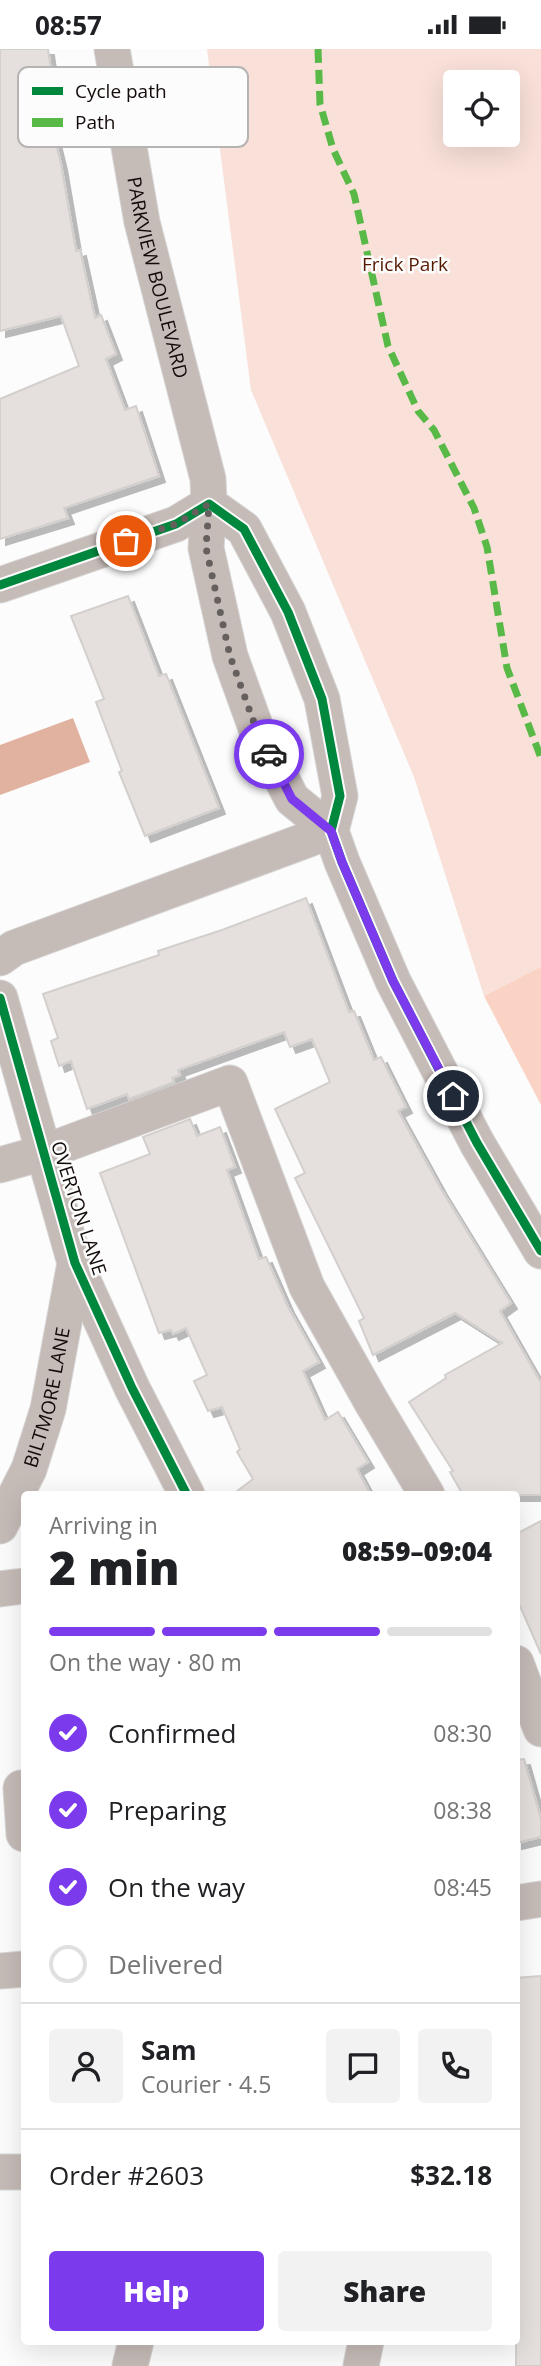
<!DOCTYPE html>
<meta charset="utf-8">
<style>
:root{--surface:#fff;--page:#f2f2f2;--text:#202124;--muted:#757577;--line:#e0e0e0;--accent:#7c3aed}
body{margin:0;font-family:"Open Sans",sans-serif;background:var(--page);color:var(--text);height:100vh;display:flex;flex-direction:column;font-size:26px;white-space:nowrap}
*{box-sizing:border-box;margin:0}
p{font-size:23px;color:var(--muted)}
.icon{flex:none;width:38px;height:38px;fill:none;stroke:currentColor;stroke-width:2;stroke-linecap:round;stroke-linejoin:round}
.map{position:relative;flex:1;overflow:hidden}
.drawer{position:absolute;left:21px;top:1442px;width:499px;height:854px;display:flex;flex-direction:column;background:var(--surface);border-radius:7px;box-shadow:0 7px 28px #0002}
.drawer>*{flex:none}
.controls{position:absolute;left:443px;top:21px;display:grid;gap:14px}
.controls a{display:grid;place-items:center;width:77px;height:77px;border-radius:7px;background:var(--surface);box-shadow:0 7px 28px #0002;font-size:35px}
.pin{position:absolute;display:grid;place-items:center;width:60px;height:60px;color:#fff;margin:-30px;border:4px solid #fff;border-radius:50%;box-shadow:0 2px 7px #0007}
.courier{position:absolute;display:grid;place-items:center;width:70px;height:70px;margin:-35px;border:5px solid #7c3aed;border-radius:50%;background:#fff;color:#222;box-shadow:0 2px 9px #0007}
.headline em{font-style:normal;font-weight:800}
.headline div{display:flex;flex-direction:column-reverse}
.headline{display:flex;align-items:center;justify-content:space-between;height:119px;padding:0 28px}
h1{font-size:46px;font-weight:800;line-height:52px}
.bar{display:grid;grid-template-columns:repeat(4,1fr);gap:10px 7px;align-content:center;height:84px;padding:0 28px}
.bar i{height:9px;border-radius:5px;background:var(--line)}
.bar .selected{background:var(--accent)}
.bar p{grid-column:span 4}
.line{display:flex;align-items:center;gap:18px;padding:0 28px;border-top:2px solid var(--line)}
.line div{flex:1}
.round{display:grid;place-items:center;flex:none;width:74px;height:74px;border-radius:7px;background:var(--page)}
ol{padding:0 28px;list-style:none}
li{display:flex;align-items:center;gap:21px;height:77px}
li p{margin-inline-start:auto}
li .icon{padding:7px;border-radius:50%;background:var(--accent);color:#fff;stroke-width:4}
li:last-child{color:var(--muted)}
li i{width:38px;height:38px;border:4px solid var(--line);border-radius:50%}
.primary-button{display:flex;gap:14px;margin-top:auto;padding:14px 28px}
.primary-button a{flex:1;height:80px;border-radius:7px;background:var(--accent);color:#fff;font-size:28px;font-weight:800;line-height:80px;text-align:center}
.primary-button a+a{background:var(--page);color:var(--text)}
.status{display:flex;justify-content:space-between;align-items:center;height:49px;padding:0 35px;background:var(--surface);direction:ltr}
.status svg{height:19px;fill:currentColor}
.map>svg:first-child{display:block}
.green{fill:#f9e1d9;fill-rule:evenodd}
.forest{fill:#fad3c5}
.water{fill:#e2b2a0}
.building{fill:#e5e0de;stroke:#d3cfcd;stroke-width:2;filter:url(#shadow)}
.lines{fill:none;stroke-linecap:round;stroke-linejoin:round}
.minor-casing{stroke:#d7d5d5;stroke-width:37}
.minor{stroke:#c5bbb7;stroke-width:35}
.quiet{stroke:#58b947;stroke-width:7;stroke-dasharray:14 7;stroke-linecap:butt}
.cycleway-casing{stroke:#fcfcfc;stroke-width:13}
.cycleway{stroke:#00873e;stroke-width:9}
.done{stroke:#655f5e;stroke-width:7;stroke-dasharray:0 12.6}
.route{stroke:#7c3aed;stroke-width:9}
.labels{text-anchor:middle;stroke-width:5;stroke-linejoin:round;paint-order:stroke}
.park-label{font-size:19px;fill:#561900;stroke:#fcfcfc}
.street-label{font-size:19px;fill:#130b09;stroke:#fcfcfc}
.key{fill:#fcfcfc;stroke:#b6b4b3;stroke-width:2}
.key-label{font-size:19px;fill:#130b09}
</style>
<div class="status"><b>08:57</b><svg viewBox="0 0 49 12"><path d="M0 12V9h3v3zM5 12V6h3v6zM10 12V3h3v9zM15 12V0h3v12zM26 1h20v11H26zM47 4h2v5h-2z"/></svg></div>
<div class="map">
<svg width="541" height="2317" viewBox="0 0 541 2317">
<defs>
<filter id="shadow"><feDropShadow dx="6" dy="6" stdDeviation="0" flood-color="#0004"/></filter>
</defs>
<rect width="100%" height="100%" fill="#fcfcfc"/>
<path class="green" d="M207,0H541V973L518,930L484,947L414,728L251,341ZM455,33H508V86H455Z"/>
<path class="forest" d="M541,918V1056L484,947Z"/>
<path class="water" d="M73,669L90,713L0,746V696Z"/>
<path class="building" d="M0,0H48L53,36L42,37L61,115L76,202L80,201L95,269L101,266L116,305L106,310L125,361L136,357L159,427L64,459L68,469L0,490V350L79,317L61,267L0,282Z
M128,547L159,627L166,625L219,759L145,787L119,723L122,722L96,653L104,650L71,567Z
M306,849L349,963L354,962L374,1011L381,1008L406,1058L398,1062L441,1140L511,1254L500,1262L541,1334V1446H463L450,1423L453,1422L409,1353L446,1329L445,1326L502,1294L455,1264L373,1306L359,1272L364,1269L295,1129L305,1124L275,1060L330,1033L312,990L290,998L284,983L178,1021L180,1026L172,1029L174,1033L129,1050L127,1045L87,1060L71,1012L59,1017L51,992L58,989L43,945L159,906L158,902L222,881Z
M190,1070L197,1087L220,1078L235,1118L227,1121L259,1210L266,1208L288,1258L319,1313L303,1322L325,1371L338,1363L368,1413L357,1420L371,1446H232L253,1430L237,1403L240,1400L222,1358L208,1362L194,1332L207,1326L186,1279L173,1285L171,1281L159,1284L100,1124L150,1105L143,1088Z
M541,1472V1605L516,1548V1485Z
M524,1710L541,1770V1788L516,1794V1711Z
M541,1927V2317H516V1929Z"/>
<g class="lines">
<defs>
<g id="minor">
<path id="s1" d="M112,0L142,173L208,430L209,455L206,499L230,607L257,682L292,750L331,782"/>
<path d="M209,455L244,480L288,563L322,650L340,747L331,782L342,813L393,932L477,1094L541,1202"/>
<path d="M0,536L176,475L209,455"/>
<path d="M0,909L14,899L331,782"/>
<path d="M0,949L75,1214L132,1339L187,1446"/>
<path d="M0,1116L42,1104L230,1034L307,1238L371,1352L427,1446"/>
<path id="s2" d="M0,1477L29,1420L48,1360L75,1214"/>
<path d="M0,1540L24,1537"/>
<path d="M516,1614L541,1680"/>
<path d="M24,1739H21L24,1785"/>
<path d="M516,1854L541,1850"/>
<path d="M0,1922L24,1920"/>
<path d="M0,2123H24"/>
<path d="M130,2317L136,2292"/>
<path d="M361,2317L366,2292"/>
</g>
</defs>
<use href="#minor" class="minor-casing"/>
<use href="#minor" class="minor"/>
<path class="quiet" d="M318,0L320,55L333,100L354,145L388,297L418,362L434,381L474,459L487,498L507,619L541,709"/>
<defs>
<path id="cycleway" d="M0,536L176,475L209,455L244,480L288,563L322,650L340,747L331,782L342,813L393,932L477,1094L541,1202
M0,949L75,1214L132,1339L187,1446"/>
</defs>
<use href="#cycleway" class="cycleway-casing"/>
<use href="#cycleway" class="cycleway"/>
</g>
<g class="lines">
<path class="done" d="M126,492L176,475L209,455L206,499L230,607L257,682L269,705"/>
<path class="route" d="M269,705L292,750L331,782L342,813L393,932L453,1047"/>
</g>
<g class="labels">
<g class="park-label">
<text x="405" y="222">Frick Park</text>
</g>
<g class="street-label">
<text dy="7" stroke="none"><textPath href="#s1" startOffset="233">PARKVIEW BOULEVARD</textPath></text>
<text transform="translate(79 1159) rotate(72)" y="7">OVERTON LANE</text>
<text dy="7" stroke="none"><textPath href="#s2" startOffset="138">BILTMORE LANE</textPath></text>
</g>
</g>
<rect x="18" y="18" width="230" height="80" rx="10" class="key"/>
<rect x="32" y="38" width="31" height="8" fill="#00873e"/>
<rect x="32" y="69" width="31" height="9" fill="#58b947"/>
<g class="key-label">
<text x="75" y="49">Cycle path</text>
<text x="75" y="80">Path</text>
</g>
</svg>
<div class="controls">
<a><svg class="icon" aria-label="locate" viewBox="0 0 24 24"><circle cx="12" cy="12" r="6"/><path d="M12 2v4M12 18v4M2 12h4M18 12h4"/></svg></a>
</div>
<div class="pin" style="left:126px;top:492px;background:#ea580c"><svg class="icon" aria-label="bag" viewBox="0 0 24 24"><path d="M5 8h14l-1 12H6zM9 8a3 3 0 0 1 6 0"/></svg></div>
<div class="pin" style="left:453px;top:1047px;background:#1f2937"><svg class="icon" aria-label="home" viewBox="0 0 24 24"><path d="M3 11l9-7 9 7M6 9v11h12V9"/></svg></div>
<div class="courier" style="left:269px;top:705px"><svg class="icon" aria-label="car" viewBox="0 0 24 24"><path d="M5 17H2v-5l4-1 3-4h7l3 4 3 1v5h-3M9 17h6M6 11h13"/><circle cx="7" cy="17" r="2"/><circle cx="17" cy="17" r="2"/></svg></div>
<section class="drawer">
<div class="headline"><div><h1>2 min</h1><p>Arriving in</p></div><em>08:59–09:04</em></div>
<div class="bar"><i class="selected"></i><i class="selected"></i><i class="selected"></i><i></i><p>On the way · 80 m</p></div>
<ol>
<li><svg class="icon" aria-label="check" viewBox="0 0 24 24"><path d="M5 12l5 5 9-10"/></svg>Confirmed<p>08:30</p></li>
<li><svg class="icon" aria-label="check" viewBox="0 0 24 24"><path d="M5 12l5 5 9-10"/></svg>Preparing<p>08:38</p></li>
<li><svg class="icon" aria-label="check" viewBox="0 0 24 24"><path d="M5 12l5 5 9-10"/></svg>On the way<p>08:45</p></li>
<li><i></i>Delivered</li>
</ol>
<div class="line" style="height:126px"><a class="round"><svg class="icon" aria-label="person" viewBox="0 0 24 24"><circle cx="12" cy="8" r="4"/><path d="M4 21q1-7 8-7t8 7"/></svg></a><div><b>Sam</b><p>Courier · 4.5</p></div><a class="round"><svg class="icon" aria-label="chat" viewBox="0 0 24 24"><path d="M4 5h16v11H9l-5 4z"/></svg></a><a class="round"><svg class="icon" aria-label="phone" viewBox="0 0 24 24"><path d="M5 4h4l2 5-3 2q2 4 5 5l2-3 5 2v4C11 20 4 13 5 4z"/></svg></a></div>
<div class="line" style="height:91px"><div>Order #2603</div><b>$32.18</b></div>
<div class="primary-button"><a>Help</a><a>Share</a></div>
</section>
</div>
